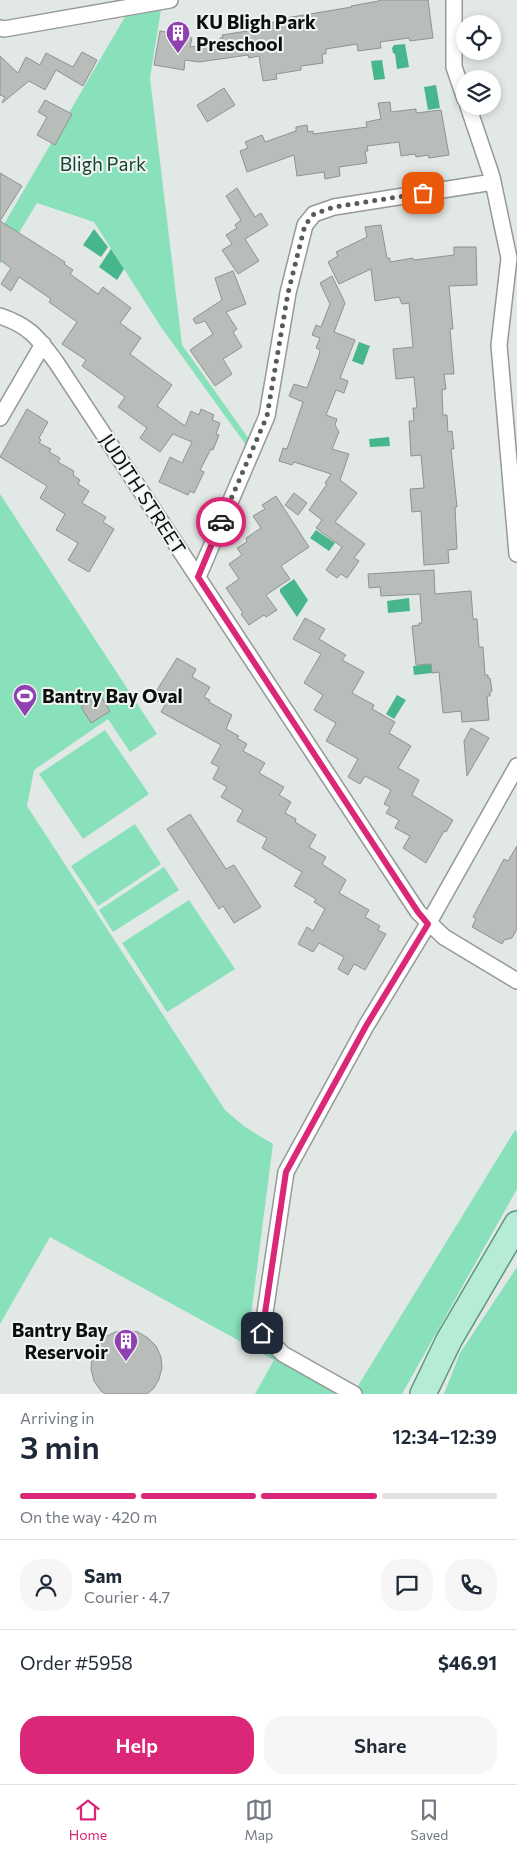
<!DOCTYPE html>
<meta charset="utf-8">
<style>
:root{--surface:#fff;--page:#f6f6f7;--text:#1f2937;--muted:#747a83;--line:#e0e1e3;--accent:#db2777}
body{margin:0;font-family:Commissioner,sans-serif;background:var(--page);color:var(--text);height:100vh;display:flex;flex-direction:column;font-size:19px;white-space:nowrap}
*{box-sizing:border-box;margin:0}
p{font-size:16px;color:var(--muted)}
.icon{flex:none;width:28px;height:28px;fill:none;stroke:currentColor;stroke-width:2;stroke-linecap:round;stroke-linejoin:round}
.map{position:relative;height:1394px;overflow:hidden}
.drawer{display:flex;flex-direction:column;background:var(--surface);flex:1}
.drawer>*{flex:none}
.tools{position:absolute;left:456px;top:15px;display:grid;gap:10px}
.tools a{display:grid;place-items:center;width:45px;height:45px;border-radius:50%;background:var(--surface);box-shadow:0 2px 8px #0003;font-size:25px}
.pin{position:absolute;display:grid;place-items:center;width:42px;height:42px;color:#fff;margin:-21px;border-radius:10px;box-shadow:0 2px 8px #0006}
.courier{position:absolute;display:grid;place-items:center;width:50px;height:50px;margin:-25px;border:4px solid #db2777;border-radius:50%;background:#fff;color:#222;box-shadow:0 1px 6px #0007}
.head em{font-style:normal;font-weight:600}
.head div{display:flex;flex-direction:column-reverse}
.head{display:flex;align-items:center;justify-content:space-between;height:85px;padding:0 20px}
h1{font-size:32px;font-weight:600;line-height:38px}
.bar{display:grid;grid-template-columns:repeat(4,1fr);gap:8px 5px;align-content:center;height:60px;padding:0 20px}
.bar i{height:6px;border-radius:4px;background:var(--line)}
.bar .selected{background:var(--accent)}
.bar p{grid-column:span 4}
.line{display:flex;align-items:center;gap:12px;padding:0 20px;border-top:1px solid var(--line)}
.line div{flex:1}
.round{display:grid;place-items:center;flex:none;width:52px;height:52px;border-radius:20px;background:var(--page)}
.button{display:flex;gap:10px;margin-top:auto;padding:10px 20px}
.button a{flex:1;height:58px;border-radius:20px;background:var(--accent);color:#fff;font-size:20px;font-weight:600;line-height:58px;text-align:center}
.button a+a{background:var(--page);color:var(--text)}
.dock{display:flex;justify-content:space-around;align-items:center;height:70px;border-top:1px solid var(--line);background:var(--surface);font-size:14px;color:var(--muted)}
.dock a{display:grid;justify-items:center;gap:2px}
.dock .selected{color:var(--accent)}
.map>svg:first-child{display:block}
.green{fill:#88e1ba}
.water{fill:#47b68c}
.building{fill:#b8bdba;stroke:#8e9391}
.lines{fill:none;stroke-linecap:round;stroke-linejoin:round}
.minor-casing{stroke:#959a98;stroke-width:18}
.primary-casing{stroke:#5c977d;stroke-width:28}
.minor{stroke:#fff;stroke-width:15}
.primary{stroke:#b6ecd5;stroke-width:25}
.done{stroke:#585b59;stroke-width:5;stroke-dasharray:0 9}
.route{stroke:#db2777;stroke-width:6}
.labels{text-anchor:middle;stroke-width:4;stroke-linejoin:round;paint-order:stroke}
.poi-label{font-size:19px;font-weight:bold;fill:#0d0f0e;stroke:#f0f5f2;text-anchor:start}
.park-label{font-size:19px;fill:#144331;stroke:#f0f5f2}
.street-label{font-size:19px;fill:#0d0f0e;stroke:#f0f5f2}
</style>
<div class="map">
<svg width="517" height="1394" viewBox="0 0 517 1394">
<rect width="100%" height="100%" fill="#e2e8e5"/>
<path class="green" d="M161,10L150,78L182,345L254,446L251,452L161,327L94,222L37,203L0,264V231L126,15Z
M0,494L157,734L130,752L108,719L34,770L27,806L225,1110L245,1127L273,1144L248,1338L337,1394H255L274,1360L50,1237L0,1324Z
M105,730L149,794L83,839L39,774Z
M135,824L161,864L98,906L71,866Z
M164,867L179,890L113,932L99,910Z
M189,900L235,969L167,1012L122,943Z
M515,1130L517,1132V1189L402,1394H353Z
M517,1267V1394H444L460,1353Z"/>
<path class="water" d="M405,44L409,67L397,69L395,54L393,53L392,48L394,45Z
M382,60L385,79L374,80L371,61Z
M436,85L440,108L428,110L424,87Z
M94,229L108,247L101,257L83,245Z
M111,249L124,269L117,280L99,267Z
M359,342L370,346L363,365L352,361Z
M389,437L390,446L370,447L369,439Z
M316,530L335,543L329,551L310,538Z
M294,579L308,600L297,617L280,592V589Z
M409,598L410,611L388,613L387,601Z
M431,664L432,673L414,675L413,666Z
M397,695L406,700L394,719L386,714Z"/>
<path class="building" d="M379,0H428L433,38L410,41L409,38L380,42L381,48L358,51L357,44L326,49V54H322L323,63L301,66V70L276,74L277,79L263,81L259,56L249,58L248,55L199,62L185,60L184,70L154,65L160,31L190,36L189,38H192L190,47L221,43L220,38H223L222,35L254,30L253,26L281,21L280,19L352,7L351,6L379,1Z
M82,52L97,60L83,86L56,70L45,90L29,81L2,103L5,97L0,95V56L18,73L26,57L40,65L46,53L73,67Z
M224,88L235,105L207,122L197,105Z
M45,100L72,114L55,145L37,135L47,117L38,112Z
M390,102L391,112L416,109V113L441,110L449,155L429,158L428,155L416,157L415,154L401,156L399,142L367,146L368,151H365L367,163L339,167L340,176L325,179L324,172L297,176L294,155L247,172L240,151L248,148L245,142L262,135L265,142L296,131V127L307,125L308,132L313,131V134L367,127L366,122L381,119L378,103Z
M0,173L22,186L0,221L65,262L64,264L73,270L70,274L98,294L103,287L131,308L120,323L141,338L130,354L172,385L157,406L185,426L191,411L199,415L201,409L214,415L212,420L220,423L216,434L219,435L213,450L211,449L200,470L204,472L194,493L190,491L188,495L159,482L170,457L182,463L192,442L173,434L160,452L140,438L147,428L118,407L125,397L82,366L86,360L62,344L77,322L49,302L51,299L19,277L11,291L1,284L11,268L0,260Z
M237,188L255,217L261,213L268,225L245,239L259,261L238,274L222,250L232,244L226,235L237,228L235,225L241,220L226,196Z
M381,225L387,258H390V262L413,258L414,260L454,255V247H476L477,285L449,286L453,329H450L454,374H444L446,389L442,390L443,415H447L448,432L452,431L454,449H451L457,507H455L457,549L448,550L449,563L424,565L421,511L412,512L410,489L424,488L421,455L411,456L409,421H414L413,408H417L414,377L396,379L393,349L413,347L409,303L402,304L399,297L375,301L371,269L339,284L328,262L338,256L336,252L367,237L365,227Z
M233,271L246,304L226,312L237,329L233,332L242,347L223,359L232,374L215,386L190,350L213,334L205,321L196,324L193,319L222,300L215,278Z
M332,276L345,303L334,332L355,340L340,378L348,381L344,393L336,390L326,415L337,419L335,425L339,432L332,449L349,454L340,480L357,493L335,522L365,544L354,558L359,561L347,578L341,574L337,578L326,570L342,547L316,528L322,520L309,510L327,484L325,483L331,474L294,462L292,465L279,461L283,448L287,449L303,402L289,396L294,384L307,388L319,355L320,350L316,348L320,338L312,335L316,325L321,327L330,304L320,283Z
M27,409L48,422L39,438L41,440L39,443L51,449L49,452L60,458L58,462L74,471L73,475L80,480L78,484L89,491L82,503L106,517L103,522L114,529L89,572L68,560L78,543L56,530L65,514L40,498L47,486L0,457Z
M294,493L307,503L298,515L285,505Z
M276,496L309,547L281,566L290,579L266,595L277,610L266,617L264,615L249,625L241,614L243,613L226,588L239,579L229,564L242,555L237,548L247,542L246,538L261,528L253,516L265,509L262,505Z
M434,570L435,594L471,591L473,619H477L479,647H483L485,675H488V678H490L492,691L490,692V696H487L489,720L462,722L461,711L443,713L439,672L432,673L431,664L416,665L412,626L419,625V623H422L420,594L381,596L380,587L369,588L368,574Z
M305,618L325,629L319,639L346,655L342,660L364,672L352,693L374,705L372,709L395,722L389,733L411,746L398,768L419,780L412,795L453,820L446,832L444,831L426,863L403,848L410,836L395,828L399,820L386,813L390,807L384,804L391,790L365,776L360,784L348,777L358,759L326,741L336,723L314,710L323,695L304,683L321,654L293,639Z
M177,658L196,669L192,677L210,687L204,697L210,700L209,702L232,715L226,729L239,736L237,738L247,744L243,751L265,763L259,773L284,787L279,795L291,802L285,813L296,819L295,822L316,835L309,847L326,857L322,864L346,880L339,893L369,910L365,917L380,926L378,930L386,934L365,970L354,964L348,975L338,969L344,957L319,943L313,952L298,944L307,927L313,931L325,909L314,902L316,899L294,886L302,872L262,848L267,838L237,821L243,810L221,797L227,787L213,779L219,767L211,763L221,745L161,712L165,705L152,698Z
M100,695L110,711L91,723L81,707Z
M471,728L489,738L467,776L464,741Z
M190,814L226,869L234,865L261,907L234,923L223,906L219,909L167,829Z
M517,846V929L512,938L504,940L502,944L472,927L476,919L473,917L504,859L508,861Z
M127,1330L138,1332L148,1338L156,1346L161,1357L162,1368L159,1379L154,1388L147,1394H106L101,1391L94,1381L91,1369L92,1357L96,1346L105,1337L115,1332Z"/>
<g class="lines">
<defs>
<path id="minor" d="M454,0V67L465,99
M0,28L4,29L170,0
M468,106L492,177L509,258L499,345L517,554
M0,316C30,326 38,338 56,362L418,912L444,937L517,981
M0,418L43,344
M198,577L267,416L288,293L305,225L314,214L334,207L493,182
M354,1394L283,1354L262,1333L286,1172L366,1026L428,924L517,766"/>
<path id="primary" d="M423,1394L449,1340L517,1224"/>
</defs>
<use href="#minor" class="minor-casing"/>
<use href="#primary" class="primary-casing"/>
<use href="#minor" class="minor"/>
<use href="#primary" class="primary"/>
</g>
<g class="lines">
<path class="done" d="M221,522L267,416L288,293L305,225L314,214L334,207L423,193"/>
<path class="route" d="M221,522L198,577L418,912L428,924L366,1026L286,1172L262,1333"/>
</g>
<defs>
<symbol id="building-pin" viewBox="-11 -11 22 30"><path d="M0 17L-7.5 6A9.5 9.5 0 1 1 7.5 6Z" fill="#9041b1" stroke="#f0f5f2"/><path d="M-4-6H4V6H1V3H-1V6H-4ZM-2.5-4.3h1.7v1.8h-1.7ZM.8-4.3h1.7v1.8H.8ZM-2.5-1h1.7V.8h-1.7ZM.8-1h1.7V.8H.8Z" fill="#fff"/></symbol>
<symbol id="stadium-pin" viewBox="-11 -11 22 30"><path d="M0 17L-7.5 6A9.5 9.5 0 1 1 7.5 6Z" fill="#9041b1" stroke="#f0f5f2"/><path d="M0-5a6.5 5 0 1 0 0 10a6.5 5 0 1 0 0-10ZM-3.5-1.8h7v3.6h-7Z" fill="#fff"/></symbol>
</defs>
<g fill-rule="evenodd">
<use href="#building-pin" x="164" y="19" width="28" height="38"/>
<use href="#stadium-pin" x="11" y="682" width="28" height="38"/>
<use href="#building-pin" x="112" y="1327" width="28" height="38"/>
</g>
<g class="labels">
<g class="poi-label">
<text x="196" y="29">KU Bligh Park<tspan x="196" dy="22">Preschool</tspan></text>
<text x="42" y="703">Bantry Bay Oval</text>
<text x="108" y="1337" text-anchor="end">Bantry Bay<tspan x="108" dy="22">Reservoir</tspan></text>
</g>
<g class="park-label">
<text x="103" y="171">Bligh Park</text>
</g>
<g class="street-label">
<text transform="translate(143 494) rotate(57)" y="7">JUDITH STREET</text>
</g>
</g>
</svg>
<div class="tools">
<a><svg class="icon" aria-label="locate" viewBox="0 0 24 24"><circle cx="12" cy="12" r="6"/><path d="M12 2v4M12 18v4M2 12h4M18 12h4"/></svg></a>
<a><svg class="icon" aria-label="layers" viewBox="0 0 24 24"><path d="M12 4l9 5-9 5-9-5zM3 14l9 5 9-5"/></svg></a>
</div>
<div class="pin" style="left:423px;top:193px;background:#ea580c"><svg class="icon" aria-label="bag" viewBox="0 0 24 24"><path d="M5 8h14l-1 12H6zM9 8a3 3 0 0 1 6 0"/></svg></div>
<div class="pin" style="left:262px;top:1333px;background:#1f2937"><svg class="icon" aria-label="home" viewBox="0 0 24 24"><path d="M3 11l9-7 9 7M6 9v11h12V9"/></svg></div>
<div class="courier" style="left:221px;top:522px"><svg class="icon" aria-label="car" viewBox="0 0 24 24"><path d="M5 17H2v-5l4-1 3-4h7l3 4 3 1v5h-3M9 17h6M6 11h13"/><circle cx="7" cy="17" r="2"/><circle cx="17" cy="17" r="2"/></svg></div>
</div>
<section class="drawer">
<div class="head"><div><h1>3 min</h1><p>Arriving in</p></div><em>12:34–12:39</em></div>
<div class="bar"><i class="selected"></i><i class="selected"></i><i class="selected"></i><i></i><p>On the way · 420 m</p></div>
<div class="line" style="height:90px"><a class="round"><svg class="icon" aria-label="person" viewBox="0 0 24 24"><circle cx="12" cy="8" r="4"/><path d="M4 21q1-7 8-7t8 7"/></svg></a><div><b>Sam</b><p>Courier · 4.7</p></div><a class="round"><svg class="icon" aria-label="chat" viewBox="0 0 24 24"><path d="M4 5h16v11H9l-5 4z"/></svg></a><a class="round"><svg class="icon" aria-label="phone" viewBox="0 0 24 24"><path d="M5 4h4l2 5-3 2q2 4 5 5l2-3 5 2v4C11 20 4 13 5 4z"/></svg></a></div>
<div class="line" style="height:65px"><div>Order #5958</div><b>$46.91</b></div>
<div class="button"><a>Help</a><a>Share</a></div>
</section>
<nav class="dock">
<a class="selected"><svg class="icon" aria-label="home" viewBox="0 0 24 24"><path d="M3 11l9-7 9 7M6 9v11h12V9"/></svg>Home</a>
<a><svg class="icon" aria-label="map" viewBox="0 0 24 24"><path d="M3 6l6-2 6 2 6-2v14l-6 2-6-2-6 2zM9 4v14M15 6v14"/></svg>Map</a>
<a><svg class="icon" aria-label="saved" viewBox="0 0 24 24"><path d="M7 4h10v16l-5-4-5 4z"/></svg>Saved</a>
</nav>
